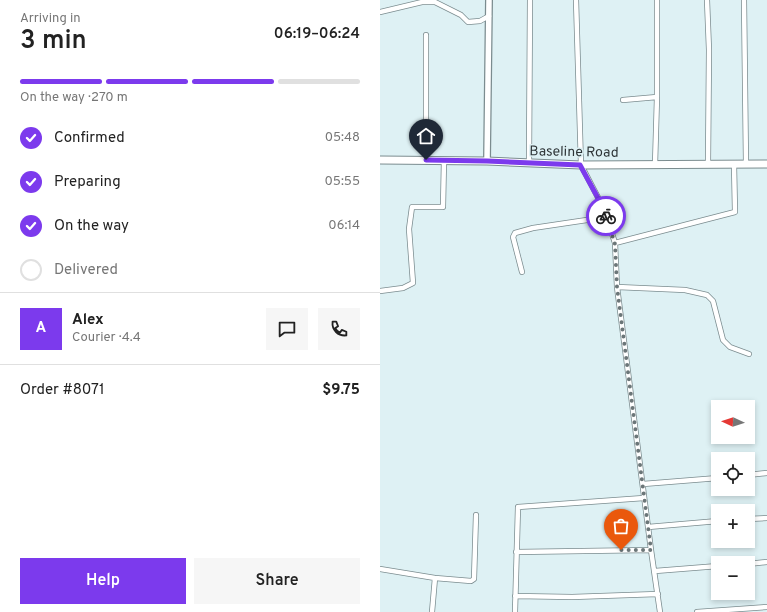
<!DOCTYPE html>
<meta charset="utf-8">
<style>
:root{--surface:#fff;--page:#f6f6f6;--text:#222;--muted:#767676;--line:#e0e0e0;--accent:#7c3aed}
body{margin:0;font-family:Overpass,sans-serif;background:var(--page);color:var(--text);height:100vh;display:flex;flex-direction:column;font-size:15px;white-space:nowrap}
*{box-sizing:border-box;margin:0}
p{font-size:13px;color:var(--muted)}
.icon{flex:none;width:22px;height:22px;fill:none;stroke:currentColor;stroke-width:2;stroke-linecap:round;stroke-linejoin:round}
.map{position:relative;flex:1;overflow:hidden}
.side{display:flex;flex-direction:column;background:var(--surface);width:380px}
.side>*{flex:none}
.needle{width:26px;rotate:273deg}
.fabs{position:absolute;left:331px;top:400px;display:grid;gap:8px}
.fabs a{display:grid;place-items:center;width:44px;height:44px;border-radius:0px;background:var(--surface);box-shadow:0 2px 6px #0003;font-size:20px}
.pin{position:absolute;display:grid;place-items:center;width:34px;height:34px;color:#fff;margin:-41px -17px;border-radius:50% 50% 50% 0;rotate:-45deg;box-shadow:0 0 4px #0007}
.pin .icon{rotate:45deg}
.courier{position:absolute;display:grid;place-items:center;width:40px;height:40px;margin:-20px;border:3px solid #7c3aed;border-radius:50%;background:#fff;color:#222;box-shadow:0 1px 5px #0007}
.summary em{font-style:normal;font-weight:600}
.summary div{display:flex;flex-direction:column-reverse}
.summary{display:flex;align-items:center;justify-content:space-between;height:68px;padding:0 20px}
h1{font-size:26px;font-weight:600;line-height:30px}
.bar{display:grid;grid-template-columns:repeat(4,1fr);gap:6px 4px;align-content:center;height:48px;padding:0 20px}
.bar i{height:5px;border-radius:3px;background:var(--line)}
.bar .selected{background:var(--accent)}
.bar p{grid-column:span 4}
.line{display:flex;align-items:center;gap:10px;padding:0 20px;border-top:1px solid var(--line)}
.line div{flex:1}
.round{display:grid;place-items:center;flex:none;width:42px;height:42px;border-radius:0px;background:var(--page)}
ol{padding:0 20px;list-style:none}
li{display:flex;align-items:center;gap:12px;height:44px}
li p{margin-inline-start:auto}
li .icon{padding:4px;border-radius:50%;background:var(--accent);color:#fff;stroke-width:4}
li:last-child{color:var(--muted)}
li i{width:22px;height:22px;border:2px solid var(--line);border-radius:50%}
.action{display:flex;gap:8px;margin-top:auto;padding:8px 20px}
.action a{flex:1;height:46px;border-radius:0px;background:var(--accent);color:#fff;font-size:16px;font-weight:600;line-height:46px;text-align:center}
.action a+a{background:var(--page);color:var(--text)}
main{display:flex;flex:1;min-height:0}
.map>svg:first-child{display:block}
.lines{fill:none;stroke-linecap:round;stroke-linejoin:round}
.minor-casing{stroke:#7b8c8f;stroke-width:6}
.tertiary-casing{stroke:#7b8c8f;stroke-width:8}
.primary-casing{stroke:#7b8c8f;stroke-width:9}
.minor{stroke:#fff;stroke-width:4.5}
.tertiary{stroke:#fff;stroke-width:5.5}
.primary{stroke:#fff;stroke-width:7}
.done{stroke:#6b7678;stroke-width:4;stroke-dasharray:0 7.2}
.route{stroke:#7c3aed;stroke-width:5}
.labels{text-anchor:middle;stroke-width:3;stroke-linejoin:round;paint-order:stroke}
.street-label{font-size:14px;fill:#2d3436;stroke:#def1f4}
</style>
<main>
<section class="side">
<div class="summary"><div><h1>3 min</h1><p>Arriving in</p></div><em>06:19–06:24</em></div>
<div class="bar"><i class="selected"></i><i class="selected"></i><i class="selected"></i><i></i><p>On the way · 270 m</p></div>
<ol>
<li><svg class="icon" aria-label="check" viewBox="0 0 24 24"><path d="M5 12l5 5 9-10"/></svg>Confirmed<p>05:48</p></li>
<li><svg class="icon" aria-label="check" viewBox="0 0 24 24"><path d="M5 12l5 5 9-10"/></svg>Preparing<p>05:55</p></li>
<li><svg class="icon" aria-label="check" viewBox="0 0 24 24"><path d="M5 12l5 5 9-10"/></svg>On the way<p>06:14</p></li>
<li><i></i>Delivered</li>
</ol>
<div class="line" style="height:72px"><b class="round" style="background:var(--accent);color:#fff">A</b><div><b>Alex</b><p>Courier · 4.4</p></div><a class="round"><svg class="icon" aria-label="chat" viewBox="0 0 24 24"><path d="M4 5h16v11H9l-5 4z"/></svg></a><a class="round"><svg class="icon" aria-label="phone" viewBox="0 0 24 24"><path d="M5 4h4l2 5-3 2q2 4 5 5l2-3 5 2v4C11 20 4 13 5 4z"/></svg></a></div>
<div class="line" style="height:52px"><div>Order #8071</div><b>$9.75</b></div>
<div class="action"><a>Help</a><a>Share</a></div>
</section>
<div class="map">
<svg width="387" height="612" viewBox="0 0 387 612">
<rect width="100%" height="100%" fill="#def1f4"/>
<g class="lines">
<defs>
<path id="minor" d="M196,0L201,165L224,209L235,243L237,287L271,550L280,612
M327,0L329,50L328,164
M364,0L366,164
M0,12L42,2H55L81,15L88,22L100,21L109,16
M46,35V160
M243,100L277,97
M149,163L150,0
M275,165L277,97V0
M235,243L355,212L354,164
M142,272L133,237L135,233L153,228L227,217
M237,287L305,290L327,295L333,301L343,340L350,347L369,354
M0,291L23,288L33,283L29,229L32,207H63L64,160
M368,475L387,473
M263,484L338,478
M368,519L387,518
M268,527L338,521
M136,552L271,550
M368,564L387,562
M0,569L55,578L91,581L94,579L96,515
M275,571L338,566
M135,596L192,597L278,594
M52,612L55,578
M135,612L138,507L264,498
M317,612L387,607"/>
<path id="tertiary" d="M107,161L109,0"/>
<path id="primary" d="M0,160L107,161L201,165L387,164"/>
</defs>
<use href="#minor" class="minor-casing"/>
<use href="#tertiary" class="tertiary-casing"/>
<use href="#primary" class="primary-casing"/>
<use href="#minor" class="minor"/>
<use href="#tertiary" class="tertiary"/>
<use href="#primary" class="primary"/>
</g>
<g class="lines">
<path class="done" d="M226,216L235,244L237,287L271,550H241"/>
<path class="route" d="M46,160L107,161L200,165L224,209L226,216"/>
</g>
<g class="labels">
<g class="street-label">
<text transform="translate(194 151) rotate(1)" y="5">Baseline Road</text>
</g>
</g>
</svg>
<div class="fabs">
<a><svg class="needle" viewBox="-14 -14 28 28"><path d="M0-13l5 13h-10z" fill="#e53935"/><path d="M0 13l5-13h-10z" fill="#767676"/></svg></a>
<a><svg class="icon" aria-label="locate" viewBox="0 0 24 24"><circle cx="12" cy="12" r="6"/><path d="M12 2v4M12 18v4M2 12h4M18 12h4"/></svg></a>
<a>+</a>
<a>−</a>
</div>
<div class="pin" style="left:241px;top:550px;background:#ea580c"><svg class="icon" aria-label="bag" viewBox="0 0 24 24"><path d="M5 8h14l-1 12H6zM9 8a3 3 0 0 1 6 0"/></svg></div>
<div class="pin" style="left:46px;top:160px;background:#1f2937"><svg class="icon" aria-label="home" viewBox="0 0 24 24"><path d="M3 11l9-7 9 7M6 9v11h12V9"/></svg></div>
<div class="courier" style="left:226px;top:216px"><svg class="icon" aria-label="bike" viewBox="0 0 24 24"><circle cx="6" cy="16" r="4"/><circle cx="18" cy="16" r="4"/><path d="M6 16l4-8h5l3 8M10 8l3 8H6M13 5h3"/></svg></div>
</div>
</main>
